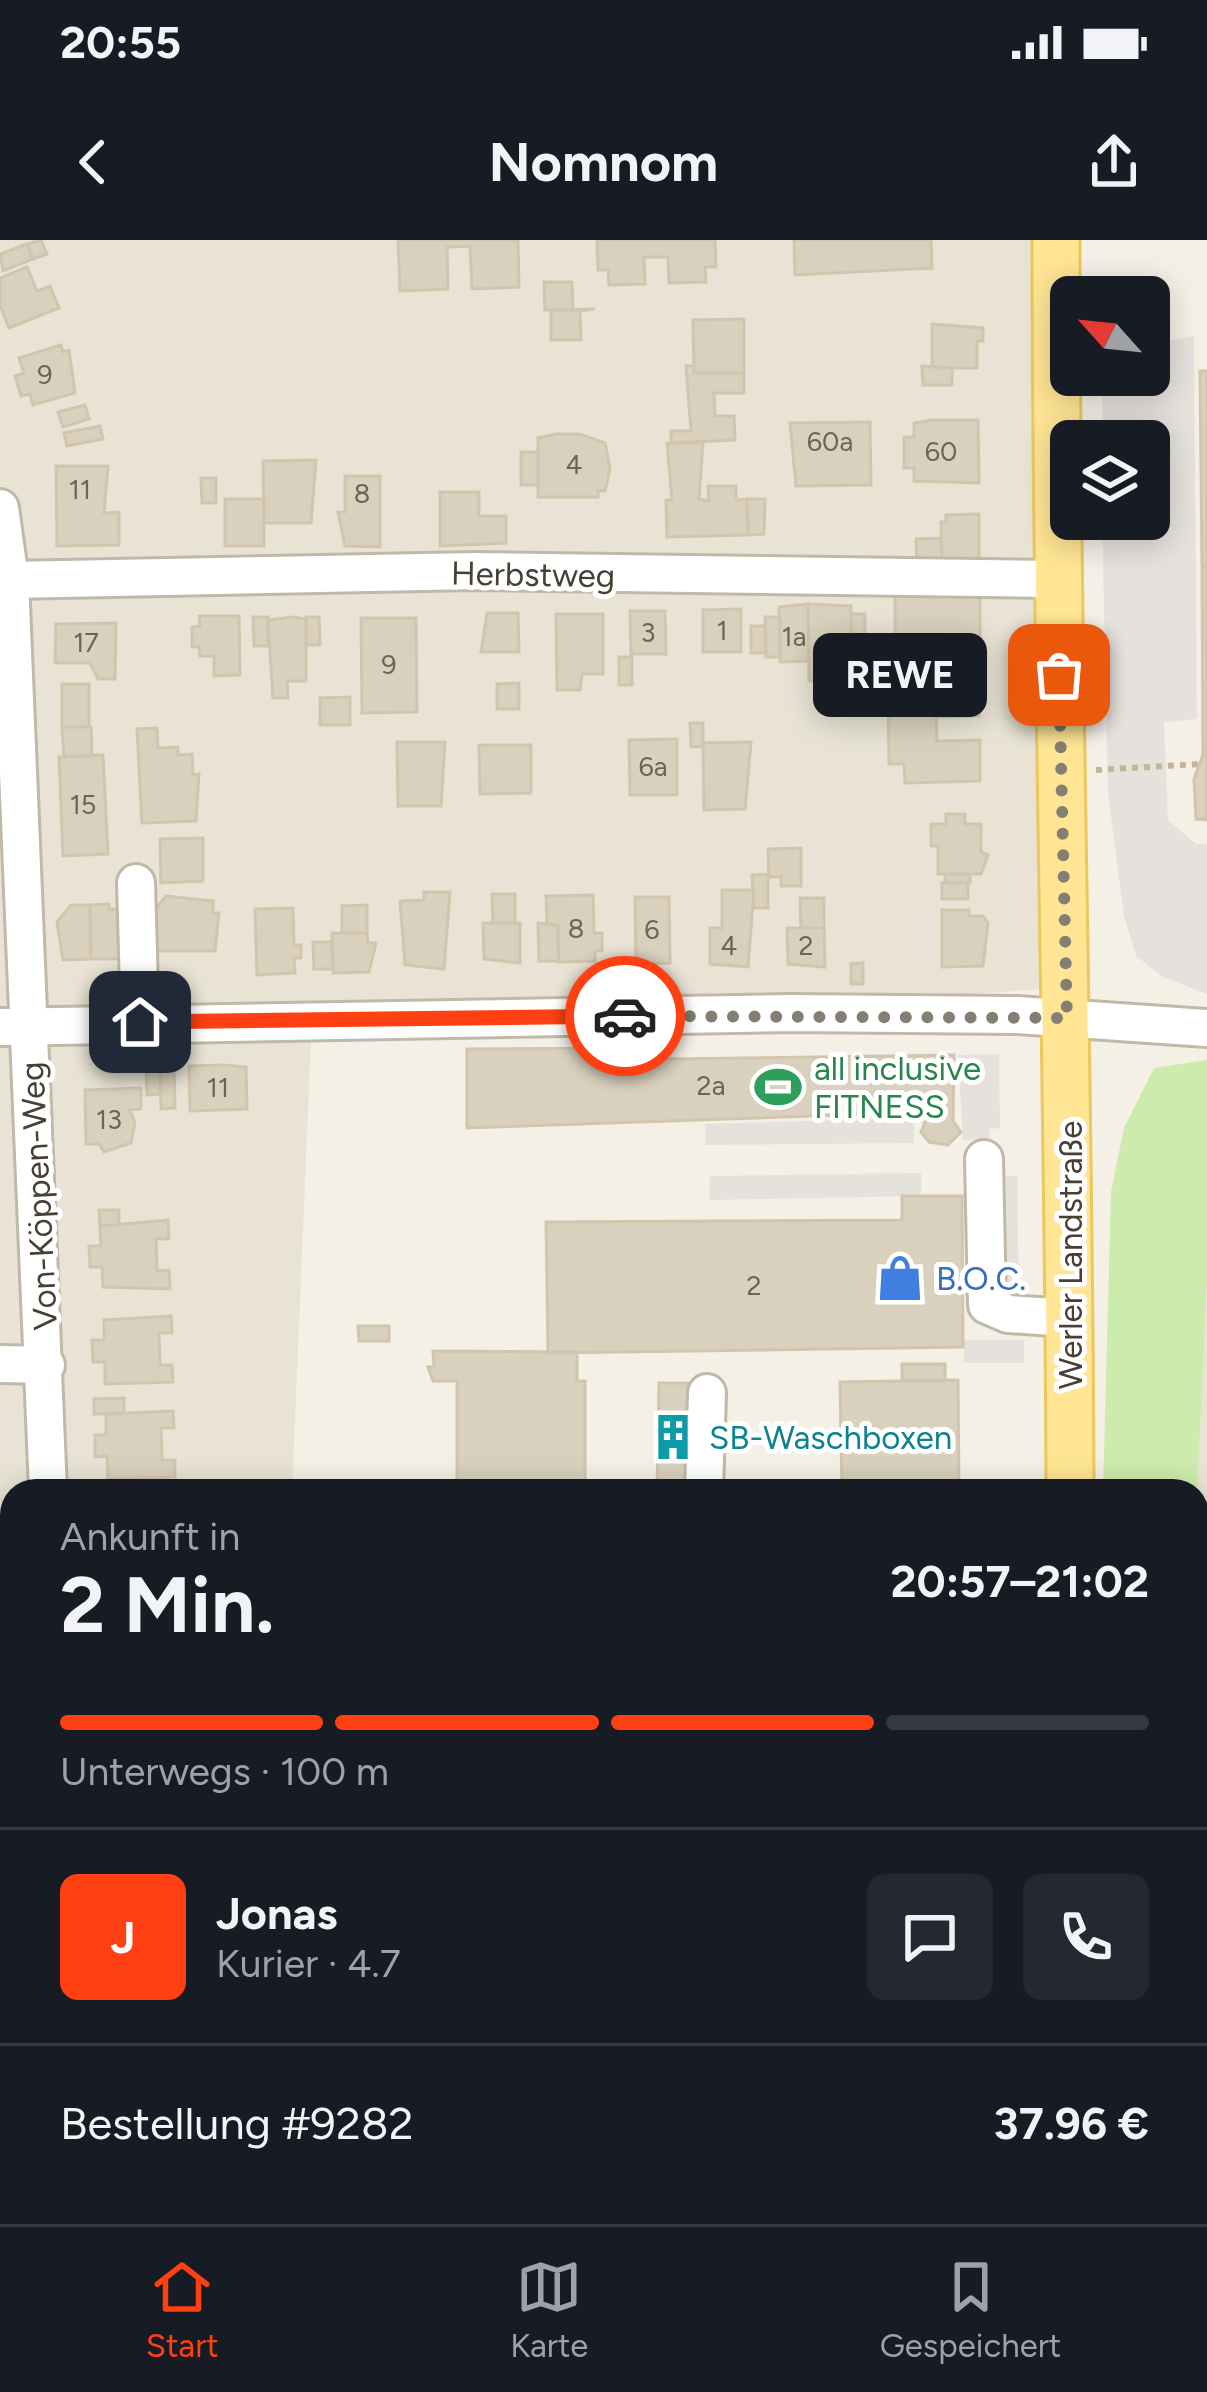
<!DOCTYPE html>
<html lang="de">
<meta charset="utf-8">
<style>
:root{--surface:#171b24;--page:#242831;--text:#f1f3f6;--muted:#9ea1a6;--line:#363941;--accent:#ff4012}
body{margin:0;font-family:Figtree,sans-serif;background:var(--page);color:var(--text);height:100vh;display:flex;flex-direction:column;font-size:45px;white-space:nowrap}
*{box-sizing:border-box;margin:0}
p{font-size:39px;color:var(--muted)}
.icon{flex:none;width:66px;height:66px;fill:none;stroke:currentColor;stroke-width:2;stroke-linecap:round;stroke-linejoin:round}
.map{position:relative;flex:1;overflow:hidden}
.sheet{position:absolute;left:0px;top:1239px;width:1209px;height:747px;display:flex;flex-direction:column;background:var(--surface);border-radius:36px 36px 0 0;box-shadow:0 6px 30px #0003}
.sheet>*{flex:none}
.needle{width:78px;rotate:297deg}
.buttons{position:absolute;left:1050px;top:36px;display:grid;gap:24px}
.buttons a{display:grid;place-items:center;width:120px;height:120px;border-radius:18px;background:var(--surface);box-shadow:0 6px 30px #0003;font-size:60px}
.pin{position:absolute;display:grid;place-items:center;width:102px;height:102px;color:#fff;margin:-51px;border-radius:24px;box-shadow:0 6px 18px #0006}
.courier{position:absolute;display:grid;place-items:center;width:120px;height:120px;margin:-60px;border:9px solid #ff4012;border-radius:50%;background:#fff;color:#222;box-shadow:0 3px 15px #0007}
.bubble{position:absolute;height:84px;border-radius:18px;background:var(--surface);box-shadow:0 6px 30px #0003;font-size:39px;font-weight:700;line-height:84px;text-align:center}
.headline em{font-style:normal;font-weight:700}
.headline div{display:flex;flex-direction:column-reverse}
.headline{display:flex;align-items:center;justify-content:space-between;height:204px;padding:0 60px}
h1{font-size:78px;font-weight:700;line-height:90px}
.bar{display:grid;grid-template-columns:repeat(4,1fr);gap:18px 12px;align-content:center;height:144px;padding:0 60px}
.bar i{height:15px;border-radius:9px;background:var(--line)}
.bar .active{background:var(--accent)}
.bar p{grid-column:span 4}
.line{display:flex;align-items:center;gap:30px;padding:0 60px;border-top:3px solid var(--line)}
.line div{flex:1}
.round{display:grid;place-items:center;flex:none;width:126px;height:126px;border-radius:18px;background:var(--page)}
.status{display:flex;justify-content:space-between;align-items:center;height:84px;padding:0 60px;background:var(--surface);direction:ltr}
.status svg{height:33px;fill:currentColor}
header{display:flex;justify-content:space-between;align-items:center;height:156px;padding:0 60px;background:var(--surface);font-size:54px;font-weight:700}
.menu{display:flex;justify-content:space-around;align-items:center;height:168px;border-top:3px solid var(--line);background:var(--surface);font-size:33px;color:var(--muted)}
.menu a{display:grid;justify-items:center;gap:6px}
.menu .active{color:var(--accent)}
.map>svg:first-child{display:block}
.residential{fill:#e8e3d4}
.green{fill:#ccebac}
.parking{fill:#e5e2de}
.building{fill:#d9d0bd;stroke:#d2c5ad;stroke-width:3}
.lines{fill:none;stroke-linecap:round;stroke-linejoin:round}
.minor-casing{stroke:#c0b9a8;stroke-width:42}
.major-casing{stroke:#ebc75d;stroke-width:51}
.path{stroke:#c3b698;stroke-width:6;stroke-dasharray:6 6;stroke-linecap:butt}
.minor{stroke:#fff;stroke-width:36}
.major{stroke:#ffe594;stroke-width:45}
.done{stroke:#847e73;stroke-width:12;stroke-dasharray:0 21.6}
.route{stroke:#ff4012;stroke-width:15}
.labels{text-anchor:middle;stroke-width:10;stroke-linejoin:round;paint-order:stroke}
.number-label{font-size:27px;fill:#6c6557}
.street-label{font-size:33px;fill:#474135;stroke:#fff}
.leisure-label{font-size:33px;fill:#27864d;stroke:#fff;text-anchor:start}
.shop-label{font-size:33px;fill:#366cbe;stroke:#fff;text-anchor:start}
.culture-label{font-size:33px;fill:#0d838f;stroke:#fff;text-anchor:start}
</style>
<div class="status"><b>20:55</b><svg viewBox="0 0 49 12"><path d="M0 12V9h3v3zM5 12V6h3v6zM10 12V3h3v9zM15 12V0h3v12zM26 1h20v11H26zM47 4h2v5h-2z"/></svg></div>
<header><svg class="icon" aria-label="back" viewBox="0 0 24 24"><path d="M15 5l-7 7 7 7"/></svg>Nomnom<svg class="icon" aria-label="share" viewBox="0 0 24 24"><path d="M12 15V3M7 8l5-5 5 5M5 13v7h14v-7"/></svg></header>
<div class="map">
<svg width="1207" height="1984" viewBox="0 0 1207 1984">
<rect width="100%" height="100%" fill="#f4f0e6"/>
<path class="residential" d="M0,0H1035L1042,749L311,799L292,1251H12V1974H263L262,1984H0Z
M1207,1046V1943L1197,1701V1253Z"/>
<path class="green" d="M1207,820V1046L1197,1253L1103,1251L1111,952L1124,888L1154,828Z
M1197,1701L1207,1984H1106V1974H1197Z"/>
<path class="parking" d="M1194,96L1197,479L1164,482L1168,580L1196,604H1207V754L1163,737L1136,716L1124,676L1108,553L1103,321V279H1149V201H1103L1102,135H1149V104Z
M999,814L1000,888L990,889L989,901L963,900L958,815Z
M914,878V903L705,905V884Z
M921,933V956L709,960L710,936Z
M994,936H1017L1019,1054L995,1055Z
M964,1100H1024V1123H964Z"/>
<path class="building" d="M41,0L47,14L33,19L27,4Z
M398,0H518L519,47L472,49L470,6L447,7L448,49L400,51Z
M597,0H715L716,27H705L706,42L669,43L668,17H644L645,44L609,45L608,30H598Z
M794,0H931L932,28L795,35Z
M27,4L33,19L3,31L0,14Z
M27,27L37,51L50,46L59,68L9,88L0,65V38Z
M544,42H572L573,70H545Z
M595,69L580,71L581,100H551V70Z
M744,79V133H694L693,80Z
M932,84L983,88V101H977V128H932Z
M61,105L63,112L69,110L75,153L33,165L30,154L21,156L15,136L24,133L19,118Z
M686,126H694V133H744V153H714L715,176H734L735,200L671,203V191H691Z
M922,126L952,128V145H923Z
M1200,131H1207V327H1202Z
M85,165L89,179L63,187L58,172Z
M932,180H978L979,243L914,241V228H904V197H914V183Z
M870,182L871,245L796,246L790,183Z
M100,186L103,199L67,206L64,193Z
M556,194H579L605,203L610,229L605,251H598V257H538V198Z
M667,203H703L699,259L709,261L708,246H736V260L747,259L748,295L667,297L666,260H672Z
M521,212H538V245H521Z
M316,220L311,283H264L263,221Z
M56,226H108L104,273L119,272V305L57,306Z
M345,236H380V307L345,306L338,272H345Z
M201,238H216V263H202Z
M440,252H479V276H506V303L440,306Z
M225,259H264V306H225Z
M747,259H765L764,294L748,295Z
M979,274V327H942L941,282H946V275Z
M941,298L942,327L917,328L916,299Z
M1202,327H1207V580L1196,579L1194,539L1203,515Z
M980,355V401H895V356Z
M808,364L809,421L780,422L779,367Z
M808,364L851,366V406H835L827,414V440L809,441Z
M741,369V412H703V370Z
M630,371H665L666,414H631Z
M487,373H518L519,412H481Z
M556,374H603V434H582L580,450H557Z
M851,374H865V405L851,406Z
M199,376H239L240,435L214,436V416H200L199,407H192V387L200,386Z
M253,377H268V406H254Z
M293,377L306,379V441H287L288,458H273L268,380Z
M306,377H319L320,405H306Z
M765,377H780V417H766Z
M361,378H416L417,472L362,473Z
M116,383L115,439H98L90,423H55L56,384Z
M751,386H765L766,413H751Z
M950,401H976V417H950Z
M619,417H632V445H619Z
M979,437V476L936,477L937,501L980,500V541L905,543L904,524H889L888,454H901V438Z
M519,443V469H497V444Z
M62,444H89V487H62Z
M350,457V485H320V458Z
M690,483H703V507H691Z
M62,487H91L92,516L64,517Z
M157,488L158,508L178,507V515L192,514L193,535L199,534L196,581L142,583L137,489Z
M677,499V555H630L629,500Z
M397,502H445L441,566H398Z
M751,502L745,569L704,570L703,503Z
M479,505H531V553L480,554Z
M103,515L108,614L63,616L59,517Z
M946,574H965V584H981V612L988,615L981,634H938V606H931V584H946Z
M203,598V641L161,643L160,599Z
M801,608V646H781V637H769L768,609Z
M768,634V668H754L752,635Z
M945,634H970V643H945Z
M942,643H968V659H942Z
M722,650H754L748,727L710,724V688H722Z
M424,652H450L444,729L405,725L400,661L424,660Z
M492,654H515V683H493Z
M593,655L594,693H602V711H595V721L559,722L558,685H547L546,656Z
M166,656L213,661V673H219L215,711H157L151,675Z
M635,657H669L670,723L636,724Z
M800,658H824V688H801Z
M109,664V669H118L119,682H124L120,719H91L90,665Z
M71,665H90L91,719L63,720L57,682Z
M367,665V693H342V666Z
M293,668L294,705H301V718H294L295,733L257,735L255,669Z
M942,670H969V676H983L988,683L983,726L942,727Z
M483,683H520V723L484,719Z
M538,683L558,685V721H539Z
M787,688H824L825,727L788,724Z
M332,693H367L368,703H376L369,732L333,733Z
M313,702H332L333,729H314Z
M863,723V744H851V724Z
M665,808L666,819L954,815L953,881L961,892L948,905L929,902L921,892L929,872L467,888V809Z
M224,825L246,827L247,869L190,871L189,826Z
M146,827H160L161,854L147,855Z
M160,827H174L175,868L161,869Z
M141,848V869L130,870L135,883L131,903L104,912L99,904H86L85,850Z
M902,956H962L963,1107L548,1113L546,982L902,980Z
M99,970H119V985L100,986Z
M168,980L169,999H156L157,1031L169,1030L170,1049L103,1047L102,1027H90L89,1006H101L100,986Z
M171,1076L172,1093H159L160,1125H172L173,1142L105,1144V1122H93L92,1100H104V1080Z
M358,1086H389V1101H359Z
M433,1111L577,1112V1141H585V1251H457V1141H433L428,1127H434Z
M902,1124H945V1141H902Z
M958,1140L959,1249L842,1250L840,1142Z
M659,1143H689L688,1251H657Z
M124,1158V1173L94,1174V1159Z
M173,1171L174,1188H161L162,1220H175V1237L108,1239L107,1216L95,1217V1195H106V1174Z
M66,1974H109L108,1984H65Z"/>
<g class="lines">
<defs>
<path id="minor" d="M0,268L10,340L48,1251
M10,340L475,331L1056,339
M136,643L140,782
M0,787L790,773L1017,775L1207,788
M984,919L987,1065L1008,1074L1070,1078
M0,1124L46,1125
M704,1251L707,1153
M0,1435H12
M0,1753L12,1754
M10,1984L12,1968"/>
<path id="major" d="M1056,0C1056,417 1069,834 1070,1251
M1073,1974V1984"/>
</defs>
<use href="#minor" class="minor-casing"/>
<use href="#major" class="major-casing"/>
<path class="path" d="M1096,530L1200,524"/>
<use href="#minor" class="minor"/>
<use href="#major" class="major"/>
</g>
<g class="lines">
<path class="done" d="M625,776L1067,778L1059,435"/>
<path class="route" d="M140,782L625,776"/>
</g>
<defs>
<symbol id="stadium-bare" viewBox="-9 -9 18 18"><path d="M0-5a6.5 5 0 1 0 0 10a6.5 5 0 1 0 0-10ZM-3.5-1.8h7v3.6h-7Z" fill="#2e9e5b" stroke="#fff" stroke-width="2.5" paint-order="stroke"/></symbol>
<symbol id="shop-bare" viewBox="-9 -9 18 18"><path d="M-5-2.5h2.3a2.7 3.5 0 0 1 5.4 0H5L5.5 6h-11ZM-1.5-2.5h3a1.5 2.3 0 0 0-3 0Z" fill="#3f7fe0" stroke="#fff" stroke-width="2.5" paint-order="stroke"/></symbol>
<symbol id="building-bare" viewBox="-9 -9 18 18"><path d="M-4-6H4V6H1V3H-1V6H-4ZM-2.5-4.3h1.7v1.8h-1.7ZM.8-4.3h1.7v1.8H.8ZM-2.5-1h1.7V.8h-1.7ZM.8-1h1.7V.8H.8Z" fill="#0f9aa8" stroke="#fff" stroke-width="2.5" paint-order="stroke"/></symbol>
</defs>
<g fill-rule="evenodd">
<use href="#stadium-bare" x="745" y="814" width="66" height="66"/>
<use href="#shop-bare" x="867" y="1005" width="66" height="66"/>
<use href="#building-bare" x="640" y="1164" width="66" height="66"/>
</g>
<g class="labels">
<g class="number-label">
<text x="45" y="144">9</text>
<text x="830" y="211">60a</text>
<text x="941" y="221">60</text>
<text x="574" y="234">4</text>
<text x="80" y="259">11</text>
<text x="362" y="263">8</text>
<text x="722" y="400">1</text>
<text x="648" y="402">3</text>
<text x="794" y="406">1a</text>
<text x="86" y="412">17</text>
<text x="389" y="434">9</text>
<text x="653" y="536">6a</text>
<text x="83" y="574">15</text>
<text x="576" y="698">8</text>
<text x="652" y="699">6</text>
<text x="729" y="715">4</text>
<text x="806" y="715">2</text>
<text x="711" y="855">2a</text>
<text x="218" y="857">11</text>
<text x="109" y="889">13</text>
<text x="754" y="1055">2</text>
</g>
<g class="street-label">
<text transform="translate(533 334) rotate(1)" y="12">Herbstweg</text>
<text transform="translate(38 956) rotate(-93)" y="12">Von-Köppen-Weg</text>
<text transform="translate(1070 1015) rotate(-90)" y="12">Werler Landstraße</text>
</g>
<g class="leisure-label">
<text x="814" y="840">all inclusive<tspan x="814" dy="38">FITNESS</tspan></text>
</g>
<g class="shop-label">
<text x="936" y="1050">B.O.C.</text>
</g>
<g class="culture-label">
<text x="709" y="1209">SB-Waschboxen</text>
</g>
</g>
</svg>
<div class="buttons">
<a><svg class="needle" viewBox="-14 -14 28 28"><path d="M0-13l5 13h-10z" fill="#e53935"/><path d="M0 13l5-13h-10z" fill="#9ea1a6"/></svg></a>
<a><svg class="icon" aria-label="layers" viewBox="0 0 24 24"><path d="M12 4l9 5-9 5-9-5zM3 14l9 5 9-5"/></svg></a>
</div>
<div class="pin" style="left:1059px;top:435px;background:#ea580c"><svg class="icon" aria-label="bag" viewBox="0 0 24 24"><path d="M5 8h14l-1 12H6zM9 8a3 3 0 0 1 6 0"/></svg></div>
<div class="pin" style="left:140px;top:782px;background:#1f2937"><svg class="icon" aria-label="home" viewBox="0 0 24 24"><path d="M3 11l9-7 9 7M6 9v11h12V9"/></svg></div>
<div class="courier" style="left:625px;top:776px"><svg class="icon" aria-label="car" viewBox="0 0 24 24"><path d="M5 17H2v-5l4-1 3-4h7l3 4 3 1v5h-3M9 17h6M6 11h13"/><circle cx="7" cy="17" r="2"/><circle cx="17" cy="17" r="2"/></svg></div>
<div class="bubble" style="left:813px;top:393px;width:174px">REWE</div>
<section class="sheet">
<div class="headline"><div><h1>2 Min.</h1><p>Ankunft in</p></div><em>20:57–21:02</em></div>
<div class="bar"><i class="active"></i><i class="active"></i><i class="active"></i><i></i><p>Unterwegs · 100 m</p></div>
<div class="line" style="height:216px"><b class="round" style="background:var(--accent);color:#fff">J</b><div><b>Jonas</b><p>Kurier · 4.7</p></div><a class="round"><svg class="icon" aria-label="chat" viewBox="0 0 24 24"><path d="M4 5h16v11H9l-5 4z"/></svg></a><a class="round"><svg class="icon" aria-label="phone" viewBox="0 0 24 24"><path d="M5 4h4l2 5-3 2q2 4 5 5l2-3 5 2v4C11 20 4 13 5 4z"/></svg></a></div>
<div class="line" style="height:156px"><div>Bestellung #9282</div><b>37.96 €</b></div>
</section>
</div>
<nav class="menu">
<a class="active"><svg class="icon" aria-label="home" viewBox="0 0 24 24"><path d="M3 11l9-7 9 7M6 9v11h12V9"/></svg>Start</a>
<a><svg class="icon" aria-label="map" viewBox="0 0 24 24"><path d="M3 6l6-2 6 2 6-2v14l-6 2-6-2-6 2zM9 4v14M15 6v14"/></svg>Karte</a>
<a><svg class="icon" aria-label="saved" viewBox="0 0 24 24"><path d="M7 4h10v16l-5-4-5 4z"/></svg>Gespeichert</a>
</nav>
